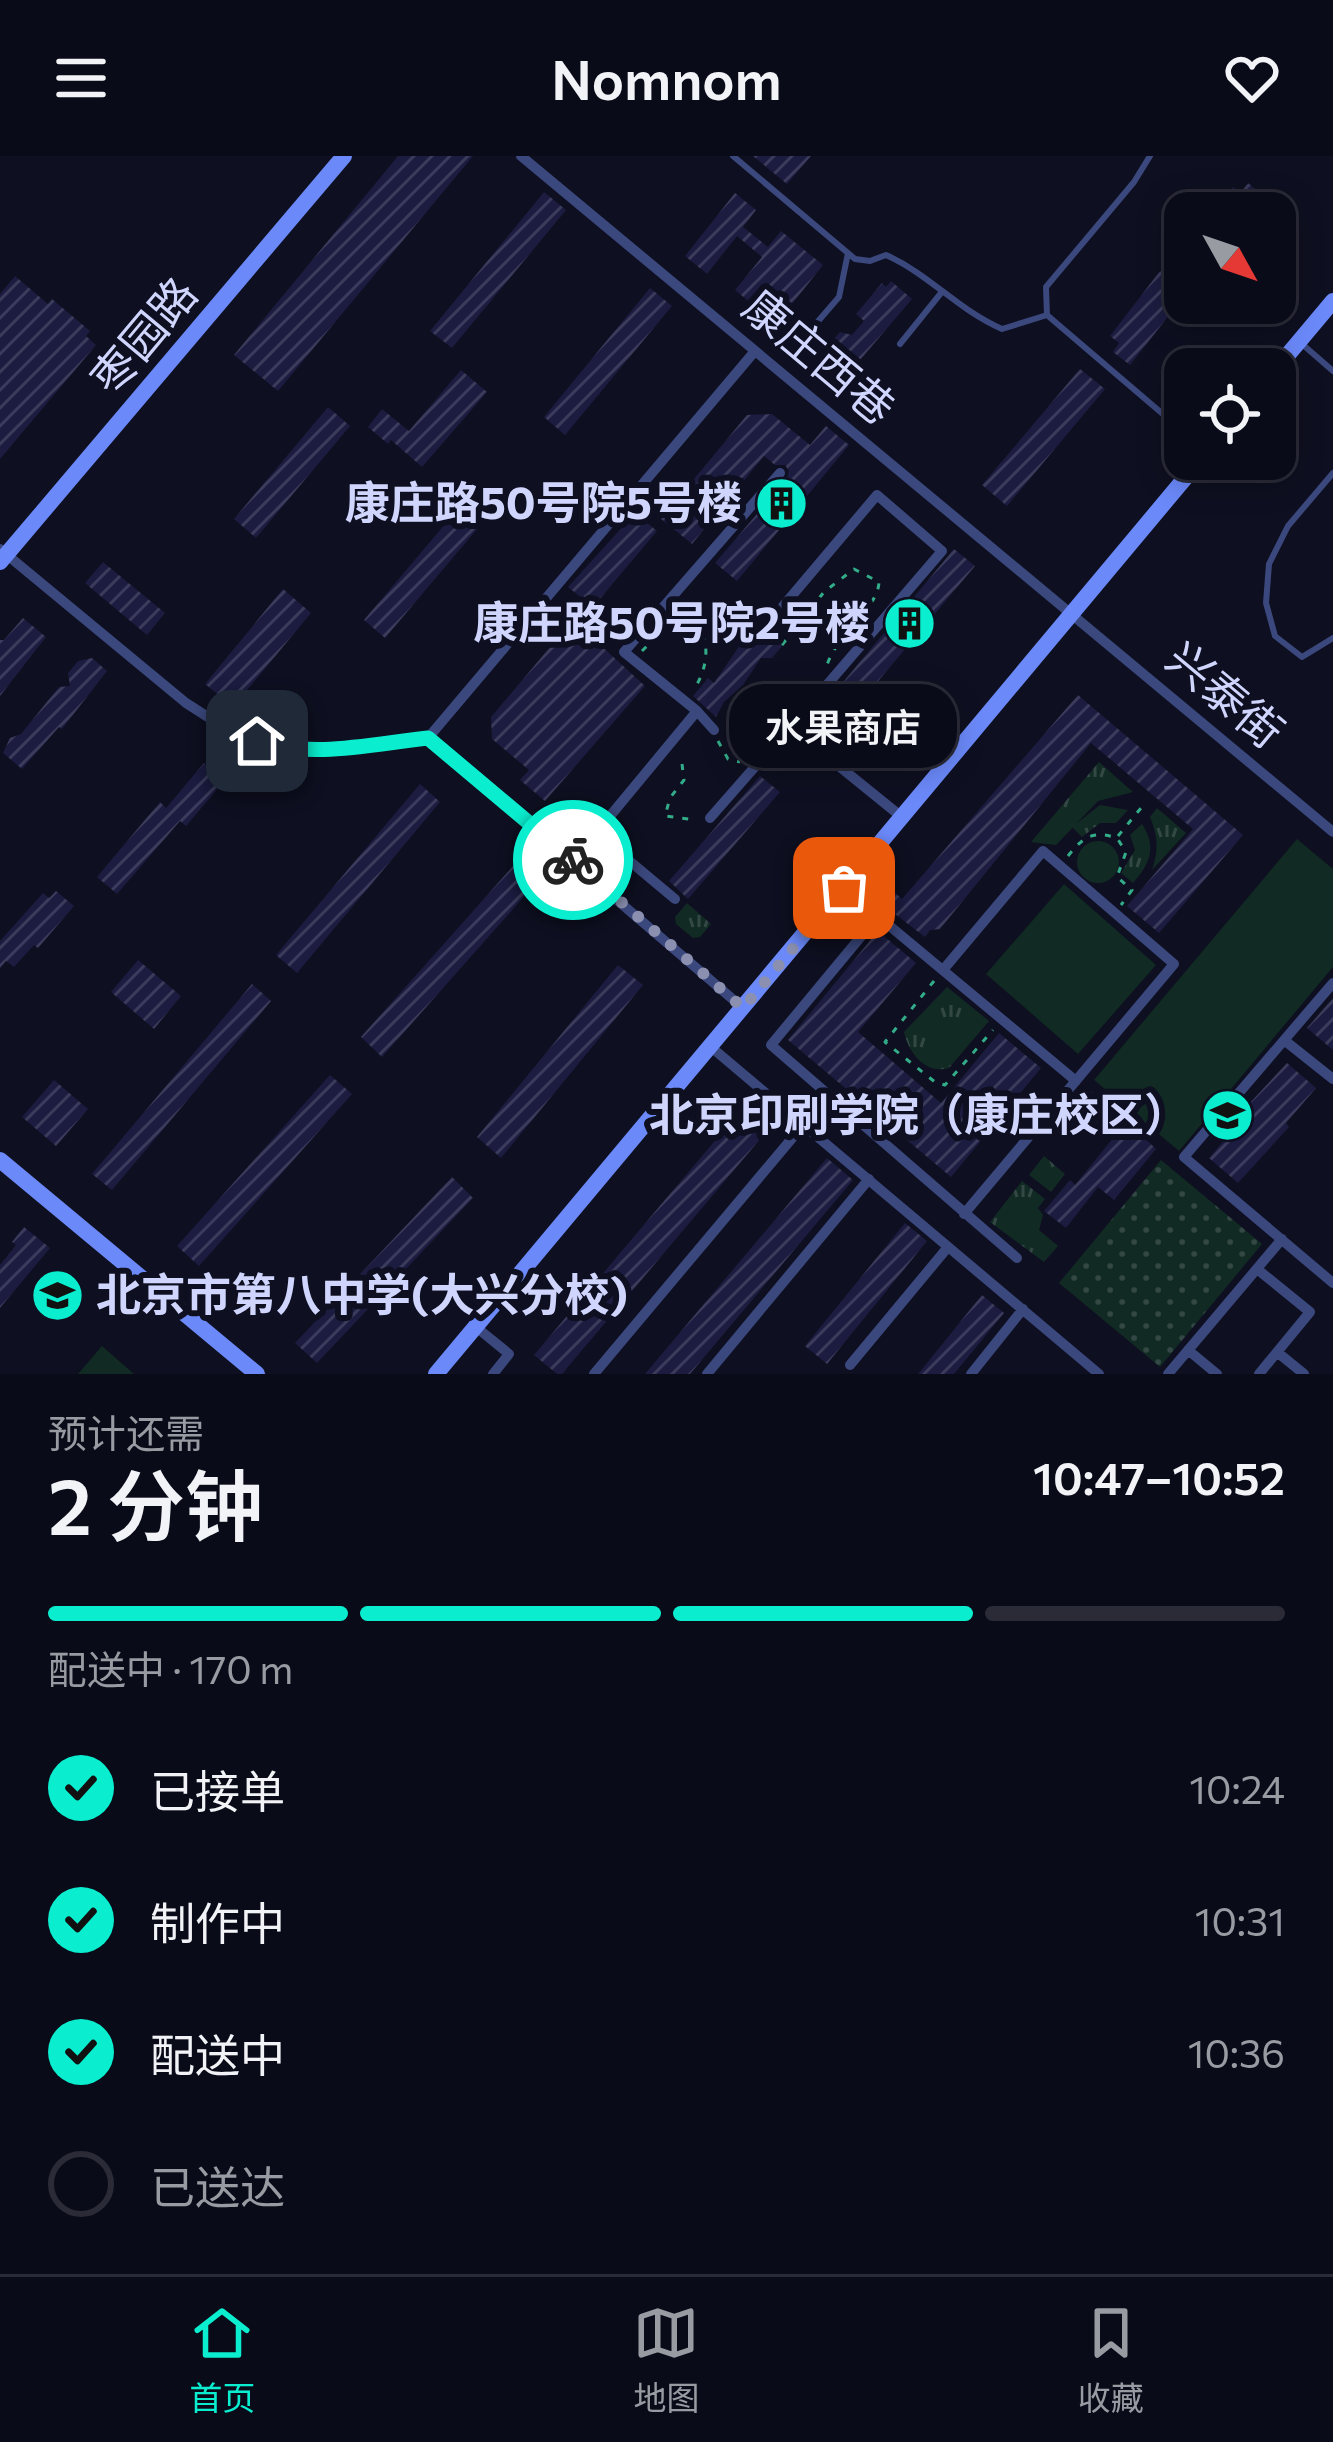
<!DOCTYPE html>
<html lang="zh">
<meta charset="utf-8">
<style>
:root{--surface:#0a0b18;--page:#131421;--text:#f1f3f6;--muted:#999ba2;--line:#2a2b37;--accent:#0aeecf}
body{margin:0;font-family:Commissioner,"Noto Sans SC",sans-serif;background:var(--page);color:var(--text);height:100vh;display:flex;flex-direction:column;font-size:45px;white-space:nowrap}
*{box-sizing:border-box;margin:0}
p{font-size:39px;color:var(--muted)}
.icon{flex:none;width:66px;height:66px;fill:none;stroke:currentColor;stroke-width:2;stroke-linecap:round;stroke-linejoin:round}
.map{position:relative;height:1218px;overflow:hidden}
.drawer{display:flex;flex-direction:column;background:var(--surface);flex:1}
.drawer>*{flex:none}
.needle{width:78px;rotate:130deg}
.controls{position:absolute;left:1164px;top:36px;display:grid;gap:24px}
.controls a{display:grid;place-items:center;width:132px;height:132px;border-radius:24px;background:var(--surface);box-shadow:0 6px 30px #0003,0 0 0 3px var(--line);font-size:60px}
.pin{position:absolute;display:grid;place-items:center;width:102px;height:102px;color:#fff;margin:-51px;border-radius:24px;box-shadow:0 6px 18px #0006}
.courier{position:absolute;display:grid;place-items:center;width:120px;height:120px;margin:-60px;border:9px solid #0aeecf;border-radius:50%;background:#fff;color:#222;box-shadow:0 3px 15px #0007}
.bubble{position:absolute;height:84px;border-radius:36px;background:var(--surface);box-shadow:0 6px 30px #0003,0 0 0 3px var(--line);font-size:39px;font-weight:600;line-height:84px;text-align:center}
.headline em{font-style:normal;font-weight:600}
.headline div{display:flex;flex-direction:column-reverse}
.headline{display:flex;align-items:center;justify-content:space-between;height:204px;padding:0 48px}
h1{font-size:78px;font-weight:600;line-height:90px}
.bar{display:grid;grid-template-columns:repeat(4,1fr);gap:18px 12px;align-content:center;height:144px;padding:0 48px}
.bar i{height:15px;border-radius:9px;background:var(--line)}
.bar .current{background:var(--accent)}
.bar p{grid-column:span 4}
ol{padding:0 48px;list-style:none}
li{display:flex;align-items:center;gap:36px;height:132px}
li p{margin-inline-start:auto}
li .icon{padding:12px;border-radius:50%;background:var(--accent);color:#111;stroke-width:4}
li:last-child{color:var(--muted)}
li i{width:66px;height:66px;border:6px solid var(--line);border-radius:50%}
header{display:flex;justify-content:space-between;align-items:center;height:156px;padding:0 48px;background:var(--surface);font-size:54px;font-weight:600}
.dock{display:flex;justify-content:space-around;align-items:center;height:168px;border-top:3px solid var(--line);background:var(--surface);font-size:33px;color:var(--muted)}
.dock a{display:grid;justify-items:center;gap:6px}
.dock .current{color:var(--accent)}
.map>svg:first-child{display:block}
.grass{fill:url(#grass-dots)}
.park{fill:url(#park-tufts)}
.pitch{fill:#112a23}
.building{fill:url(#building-hatch)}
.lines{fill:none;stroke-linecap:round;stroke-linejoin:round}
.path{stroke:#33ad89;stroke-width:3;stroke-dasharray:6 9;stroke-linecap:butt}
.lane{stroke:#3b487d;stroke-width:6}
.street{stroke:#3b487d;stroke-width:10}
.secondary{stroke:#6b89f9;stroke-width:16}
.done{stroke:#8b90b0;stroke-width:12;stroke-dasharray:0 21.6}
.route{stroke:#0aeecf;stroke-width:15}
.labels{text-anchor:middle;stroke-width:12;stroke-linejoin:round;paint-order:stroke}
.street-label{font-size:45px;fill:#cfd5fd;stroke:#0e0f20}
.poi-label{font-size:45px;font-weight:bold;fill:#cfd5fd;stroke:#0e0f20;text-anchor:end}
</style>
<header><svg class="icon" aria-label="menu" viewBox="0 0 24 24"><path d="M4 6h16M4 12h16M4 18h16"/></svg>Nomnom<svg class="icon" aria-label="heart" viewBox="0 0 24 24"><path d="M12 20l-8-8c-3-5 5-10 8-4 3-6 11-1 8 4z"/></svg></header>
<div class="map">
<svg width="1333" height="1218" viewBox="0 0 1333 1218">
<defs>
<pattern id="grass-dots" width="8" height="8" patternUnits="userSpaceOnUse" patternTransform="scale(3)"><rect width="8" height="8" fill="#112a23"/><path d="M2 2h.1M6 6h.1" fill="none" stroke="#334844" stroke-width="1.8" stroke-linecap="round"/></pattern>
<pattern id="park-tufts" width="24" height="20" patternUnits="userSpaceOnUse" patternTransform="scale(3)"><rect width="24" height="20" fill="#112a23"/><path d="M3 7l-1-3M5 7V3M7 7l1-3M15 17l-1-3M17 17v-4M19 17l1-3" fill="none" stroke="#334844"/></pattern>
<pattern id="building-hatch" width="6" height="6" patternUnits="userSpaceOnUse" patternTransform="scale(3)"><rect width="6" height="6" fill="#1b1c40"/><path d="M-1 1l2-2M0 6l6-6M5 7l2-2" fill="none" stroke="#3b3c5c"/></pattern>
</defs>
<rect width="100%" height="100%" fill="#0e0f20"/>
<path class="grass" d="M1161,1004L1262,1088L1160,1211L1059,1127Z"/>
<path class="park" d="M1099,606L1133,636L1098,645L1056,689L1031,686Z
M1100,649L1128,654L1116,667H1100L1082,681L1072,671Z
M1157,652L1186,677L1152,714C1159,693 1158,681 1150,661Z
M1142,668C1157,691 1150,708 1133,727L1121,717L1135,694L1130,679Z
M1077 706a21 21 0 1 1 42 0a21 21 0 1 1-42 0Z
M687,747L711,768L700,781L693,782L676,768L675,761Z
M947,831L989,865L949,912C925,919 909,897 904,876Z
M1091,935L1121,959L1105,979L1075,954Z
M1044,1000L1065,1018L1051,1036L1029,1019Z
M1022,1025L1045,1043L1038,1052L1043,1059L1039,1074L1058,1090L1044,1106L990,1066Z"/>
<path class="pitch" d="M1297,683L1333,713V811L1179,995L1094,924Z
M1064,728L1156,809L1078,898L986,818Z
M102,1190L134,1218H78Z"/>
<path class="building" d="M398,0H473L278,235L234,199Z
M753,0H811L787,28Z
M1248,27L1266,42L1253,57H1211L1233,31L1240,37Z
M544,36L566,54L452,192L430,175Z
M735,37L756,54L743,71L768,91L781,75L823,109L776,168L735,134L762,101L737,80L707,118L685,100Z
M1185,101V139L1130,209L1113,196L1119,187L1110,180L1160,115L1168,121Z
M15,120L48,148L52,143L90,175L86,180L96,189L0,303V138Z
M891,125L912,143L843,224L818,202L840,176L852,179L864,165L856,158L882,127L886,131Z
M650,132L672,150L565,279L544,261Z
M1080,213L1105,233L1007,350L982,329Z
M461,214L487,236L422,311L391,284L388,288L368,271L382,253L409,275Z
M328,251L350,270L256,382L234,363Z
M772,258L810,289L826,270L849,289L737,425L715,407L787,323L789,315L785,309H775L764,300L692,388L661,363L747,259Z
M457,354L478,372L385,482L364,464Z
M635,357L657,375L593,451L568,431Z
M954,393L975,410L864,542L844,525Z
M103,406L165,457L147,479L85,427Z
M283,433L311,457L233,551L205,528Z
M23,462L46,481L0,540V484H4Z
M573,464L645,530L545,645L520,624L529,614L492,583L491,561Z
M751,473L758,479L761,475L769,478L783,489L772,502H761L743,529L724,546L716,561L693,540L708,522L714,527Z
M92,502L107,515L62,573L59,571L22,613L3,597L10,582L21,578L59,531L70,530L68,517L78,505Z
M1078,539L1243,679L1159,777L1127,750L1193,673L1091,587L940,773L930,774L925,781L878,745L890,732L902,743Z
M204,607L225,624L186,670L180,665L117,738L97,721L160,646L166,652Z
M760,620L780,636L688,743L669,725Z
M420,628L440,646L297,817L276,799Z
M515,708L536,727L382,901L361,881Z
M56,735L74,750L38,792L34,789L14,811L6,805L0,812V785L43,737L49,742Z
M878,775L916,807L858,876L941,947L999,877L1041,912L951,1021L788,884Z
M138,804L181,840L154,873L111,836Z
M618,809L643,829L501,1002L477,981Z
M252,828L271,845L112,1034L92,1018Z
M1333,842V894L1307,872Z
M1287,907L1316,932L1286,967L1289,971L1238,1027L1209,1002L1238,968L1234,964Z
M330,919L352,938L199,1110L177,1090Z
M54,924L88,953L56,990L22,961Z
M751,942L777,963L562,1218H557L534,1199Z
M1127,965L1156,993L1114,1044L1098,1031L1066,1072L1044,1055L1070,1024L1075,1029Z
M827,1002L853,1024L690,1218H645Z
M452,1021L473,1042L317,1207L295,1187Z
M905,1067L927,1085L827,1208L805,1190Z
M24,1071L50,1092L0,1152V1109L16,1089L12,1086Z
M982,1139L1004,1157L954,1218H918Z"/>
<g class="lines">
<path class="path" d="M782,489L824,436L854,413L879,426C878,453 836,477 826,512
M642,495L682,455L691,457C711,482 710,509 693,535
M718,585L728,603L740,606
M682,608L684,624L670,642L665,660L696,664
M1118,680L1141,652
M1068,700C1083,681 1093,674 1117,682L1126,696L1117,721L1132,734L1121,749
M934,825L885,886L935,926L945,929L993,874"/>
<path class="lane" d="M733,0L855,103L870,105L886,99C929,118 958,154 1002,173L1047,159
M1150,0L1134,26L1046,131L1047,159L1185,277
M807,178L839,141L848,97
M900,188L941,137
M1302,188L1333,215
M1333,317L1288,370L1269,408L1266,447L1275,480L1302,501L1333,482"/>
<path class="street" d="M521,0L1333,676
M0,393L186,547L233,577L282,592L324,594L428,582L743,852
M768,468L877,339L942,395L826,530L845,542L792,601L774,589L826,530
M714,574L697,555L624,496L780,317
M428,582L755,195
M808,585L903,662
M710,662L774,589
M844,732L1076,925
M675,743L596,677L697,555
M878,760L771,889L1017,1102
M943,814L1043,695L1174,808L964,1058
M1333,827L1184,1001L1333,1127
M1284,884L1333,923
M711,891L1099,1218
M1257,1113L1310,1156L1259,1218
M476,1171L509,1198L493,1218
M1188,1194L1217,1218
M1277,1196L1304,1218
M850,1209L948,1091
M594,1218L804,968
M707,1218L869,1023
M971,1218L1023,1153
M1168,1218L1282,1083"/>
<path class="secondary" d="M1275,214L1333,145
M0,406L344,0
M0,1004L257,1218
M436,1218L1201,303"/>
</g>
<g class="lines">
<path class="done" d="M573,704L743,852L844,732"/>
<path class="route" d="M257,585C312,603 372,588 428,582L573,704"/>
</g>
<defs>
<symbol id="building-disc" viewBox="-11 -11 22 22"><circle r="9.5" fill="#0aeecf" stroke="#0e0f20"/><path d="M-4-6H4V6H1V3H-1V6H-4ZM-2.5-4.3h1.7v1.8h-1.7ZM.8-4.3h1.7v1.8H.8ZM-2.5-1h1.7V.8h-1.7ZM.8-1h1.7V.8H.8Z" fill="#111"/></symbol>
<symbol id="university-disc" viewBox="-11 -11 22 22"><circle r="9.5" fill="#0aeecf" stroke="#0e0f20"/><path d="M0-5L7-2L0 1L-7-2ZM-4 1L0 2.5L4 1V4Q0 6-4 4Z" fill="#111"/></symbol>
<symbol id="school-disc" viewBox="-11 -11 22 22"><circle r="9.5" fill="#0aeecf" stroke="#0e0f20"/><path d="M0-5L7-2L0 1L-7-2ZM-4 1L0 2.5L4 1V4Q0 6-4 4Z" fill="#111"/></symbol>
</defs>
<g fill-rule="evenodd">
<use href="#building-disc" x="752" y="318" width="59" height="59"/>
<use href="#building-disc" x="880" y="438" width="59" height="59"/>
<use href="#university-disc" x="1198" y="930" width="59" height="59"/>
<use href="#school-disc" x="28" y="1110" width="59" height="59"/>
</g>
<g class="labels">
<g class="street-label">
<text transform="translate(144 180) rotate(-50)" y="16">枣园路</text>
<text transform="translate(819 201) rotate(40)" y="16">康庄西巷</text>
<text transform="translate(1225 539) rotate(40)" y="16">兴泰街</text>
</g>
<g class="poi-label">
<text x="742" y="363">康庄路50号院5号楼</text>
<text x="870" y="483">康庄路50号院2号楼</text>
<text x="1189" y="975">北京印刷学院（康庄校区）</text>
<text x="96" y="1155" text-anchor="start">北京市第八中学(大兴分校)</text>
</g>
</g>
</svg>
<div class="controls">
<a><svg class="needle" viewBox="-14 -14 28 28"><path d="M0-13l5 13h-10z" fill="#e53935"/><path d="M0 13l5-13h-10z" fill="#999ba2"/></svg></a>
<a><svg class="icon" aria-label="locate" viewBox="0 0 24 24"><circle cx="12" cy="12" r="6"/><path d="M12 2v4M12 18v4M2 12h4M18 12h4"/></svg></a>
</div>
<div class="pin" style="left:844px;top:732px;background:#ea580c"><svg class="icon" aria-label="bag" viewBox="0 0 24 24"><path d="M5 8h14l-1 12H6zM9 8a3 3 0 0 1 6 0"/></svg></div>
<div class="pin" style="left:257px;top:585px;background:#1f2937"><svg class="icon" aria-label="home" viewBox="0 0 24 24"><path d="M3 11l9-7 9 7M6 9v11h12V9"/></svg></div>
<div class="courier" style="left:573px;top:704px"><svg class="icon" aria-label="bike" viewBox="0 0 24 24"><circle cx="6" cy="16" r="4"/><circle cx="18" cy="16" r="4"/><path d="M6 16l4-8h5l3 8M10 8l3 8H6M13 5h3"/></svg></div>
<div class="bubble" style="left:729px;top:528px;width:228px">水果商店</div>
</div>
<section class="drawer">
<div class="headline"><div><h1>2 分钟</h1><p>预计还需</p></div><em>10:47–10:52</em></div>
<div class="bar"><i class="current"></i><i class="current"></i><i class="current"></i><i></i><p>配送中 · 170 m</p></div>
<ol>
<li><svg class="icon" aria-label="check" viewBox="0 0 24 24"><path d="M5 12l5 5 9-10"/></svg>已接单<p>10:24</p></li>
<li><svg class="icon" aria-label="check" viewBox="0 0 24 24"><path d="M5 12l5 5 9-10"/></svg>制作中<p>10:31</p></li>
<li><svg class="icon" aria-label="check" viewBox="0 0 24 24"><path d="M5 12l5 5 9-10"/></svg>配送中<p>10:36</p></li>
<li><i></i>已送达</li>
</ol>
</section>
<nav class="dock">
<a class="current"><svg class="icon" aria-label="home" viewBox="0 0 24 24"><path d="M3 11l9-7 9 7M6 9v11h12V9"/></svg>首页</a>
<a><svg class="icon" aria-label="map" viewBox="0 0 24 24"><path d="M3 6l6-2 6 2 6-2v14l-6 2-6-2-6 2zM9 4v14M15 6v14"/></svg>地图</a>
<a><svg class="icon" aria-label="saved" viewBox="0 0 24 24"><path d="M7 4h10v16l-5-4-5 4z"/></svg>收藏</a>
</nav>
